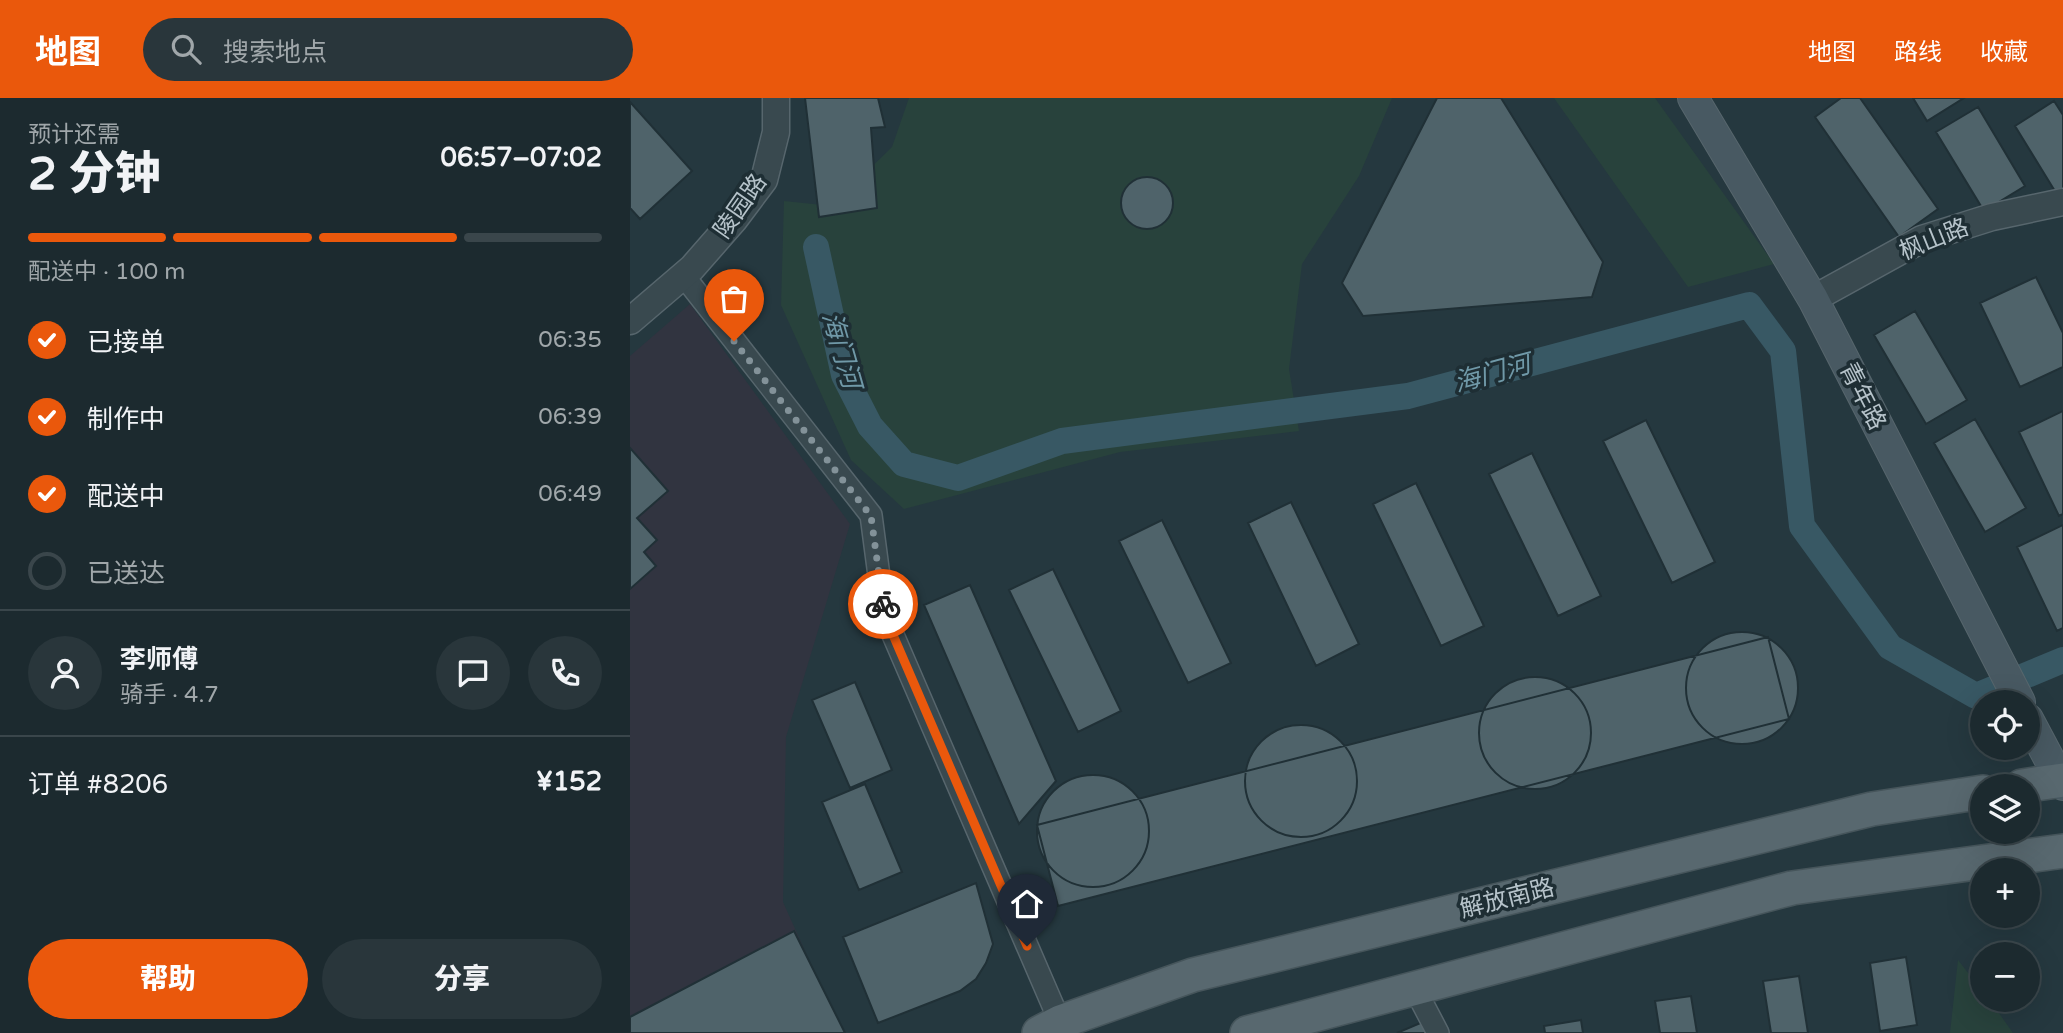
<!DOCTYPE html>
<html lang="zh">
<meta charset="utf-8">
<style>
:root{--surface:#1c2a2f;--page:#29363b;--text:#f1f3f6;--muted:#a0a7aa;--line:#3a464b;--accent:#ea580c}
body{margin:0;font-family:"Varela Round","Noto Sans SC",sans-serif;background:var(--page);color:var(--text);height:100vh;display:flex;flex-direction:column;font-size:26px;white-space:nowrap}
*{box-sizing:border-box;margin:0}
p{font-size:23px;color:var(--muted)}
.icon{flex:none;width:38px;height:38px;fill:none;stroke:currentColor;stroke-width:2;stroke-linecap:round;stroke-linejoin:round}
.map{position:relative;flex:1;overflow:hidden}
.side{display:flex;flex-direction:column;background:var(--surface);width:630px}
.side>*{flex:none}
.fabs{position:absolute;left:1340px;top:592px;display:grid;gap:14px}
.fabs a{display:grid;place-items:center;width:70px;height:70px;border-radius:50%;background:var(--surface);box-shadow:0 7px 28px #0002,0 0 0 2px var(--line);font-size:35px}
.pin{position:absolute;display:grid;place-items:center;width:60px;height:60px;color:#fff;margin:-72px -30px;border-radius:50% 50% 50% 0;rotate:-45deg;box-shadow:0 0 7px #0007}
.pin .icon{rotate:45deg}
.courier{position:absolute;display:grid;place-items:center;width:70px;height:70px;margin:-35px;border:5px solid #ea580c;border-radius:50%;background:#fff;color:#222;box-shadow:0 2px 9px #0007}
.summary em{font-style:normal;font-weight:800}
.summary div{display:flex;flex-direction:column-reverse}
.summary{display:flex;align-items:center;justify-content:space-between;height:119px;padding:0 28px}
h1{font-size:46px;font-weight:800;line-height:52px}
.bar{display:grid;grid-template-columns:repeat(4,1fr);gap:10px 7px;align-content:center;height:84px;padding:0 28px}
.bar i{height:9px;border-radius:5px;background:var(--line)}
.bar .active{background:var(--accent)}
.bar p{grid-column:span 4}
.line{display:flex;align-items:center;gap:18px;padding:0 28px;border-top:2px solid var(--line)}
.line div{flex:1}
.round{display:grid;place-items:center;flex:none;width:74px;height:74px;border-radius:37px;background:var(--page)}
ol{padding:0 28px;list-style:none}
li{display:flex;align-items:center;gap:21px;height:77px}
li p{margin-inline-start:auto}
li .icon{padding:7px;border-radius:50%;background:var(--accent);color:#fff;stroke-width:4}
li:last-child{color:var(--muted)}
li i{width:38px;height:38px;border:4px solid var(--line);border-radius:50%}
.action{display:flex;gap:14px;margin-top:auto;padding:14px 28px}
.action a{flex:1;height:80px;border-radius:42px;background:var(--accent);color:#fff;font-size:28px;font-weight:800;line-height:80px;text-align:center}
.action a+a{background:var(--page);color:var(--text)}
header{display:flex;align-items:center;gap:42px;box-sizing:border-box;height:98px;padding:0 35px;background:var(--accent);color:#fff}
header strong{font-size:33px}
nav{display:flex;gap:38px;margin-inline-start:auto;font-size:24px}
.search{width:490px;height:63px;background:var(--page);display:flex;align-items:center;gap:18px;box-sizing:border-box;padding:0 24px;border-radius:38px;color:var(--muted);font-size:26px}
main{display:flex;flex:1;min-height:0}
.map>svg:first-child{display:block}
.medical{fill:#313440}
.green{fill:#28423c}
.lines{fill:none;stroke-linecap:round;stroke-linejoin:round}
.canal{stroke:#385864;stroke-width:26}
.building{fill:#4f636a;stroke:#203036;stroke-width:2}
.minor-casing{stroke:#57666d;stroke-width:24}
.tertiary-casing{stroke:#57666d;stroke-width:29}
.secondary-casing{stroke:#57666d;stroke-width:32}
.primary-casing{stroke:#46555b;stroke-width:36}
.minor{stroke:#39494f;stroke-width:21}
.tertiary{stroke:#39494f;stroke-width:26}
.secondary{stroke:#485962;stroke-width:30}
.primary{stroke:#58686f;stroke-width:33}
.done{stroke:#839299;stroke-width:7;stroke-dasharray:0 12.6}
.route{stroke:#ea580c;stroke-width:9}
.labels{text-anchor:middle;stroke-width:7;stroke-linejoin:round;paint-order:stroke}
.street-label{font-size:24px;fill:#b6c3ca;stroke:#1e2e34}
.water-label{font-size:26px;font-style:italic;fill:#7099a8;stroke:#1e2e34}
</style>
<header>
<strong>地图</strong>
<div class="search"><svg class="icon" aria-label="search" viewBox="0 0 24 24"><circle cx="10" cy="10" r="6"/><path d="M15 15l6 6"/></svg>搜索地点</div>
<nav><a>地图</a><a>路线</a><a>收藏</a></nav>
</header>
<main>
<section class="side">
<div class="summary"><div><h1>2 分钟</h1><p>预计还需</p></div><em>06:57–07:02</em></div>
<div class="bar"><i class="active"></i><i class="active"></i><i class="active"></i><i></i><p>配送中 · 100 m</p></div>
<ol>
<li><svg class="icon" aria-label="check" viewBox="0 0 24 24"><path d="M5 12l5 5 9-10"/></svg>已接单<p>06:35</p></li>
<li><svg class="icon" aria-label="check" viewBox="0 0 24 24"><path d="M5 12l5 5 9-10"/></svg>制作中<p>06:39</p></li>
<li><svg class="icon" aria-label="check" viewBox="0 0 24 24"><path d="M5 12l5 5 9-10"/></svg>配送中<p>06:49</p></li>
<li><i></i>已送达</li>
</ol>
<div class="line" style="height:126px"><a class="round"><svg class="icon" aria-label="person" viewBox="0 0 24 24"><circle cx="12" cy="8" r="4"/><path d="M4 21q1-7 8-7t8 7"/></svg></a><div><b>李师傅</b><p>骑手 · 4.7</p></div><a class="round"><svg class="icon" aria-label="chat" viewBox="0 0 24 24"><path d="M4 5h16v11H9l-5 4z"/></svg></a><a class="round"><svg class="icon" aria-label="phone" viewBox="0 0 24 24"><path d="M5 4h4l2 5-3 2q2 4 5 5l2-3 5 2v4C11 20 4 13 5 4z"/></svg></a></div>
<div class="line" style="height:91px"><div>订单 #8206</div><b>¥152</b></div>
<div class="action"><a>帮助</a><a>分享</a></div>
</section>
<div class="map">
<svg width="1433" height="935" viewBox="0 0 1433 935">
<rect width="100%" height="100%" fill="#25383f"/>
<path class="medical" d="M60,206L220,426L156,639L153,804L212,935H0V258Z"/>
<path class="green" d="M279,0H762L729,78L672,166L659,271L669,333L490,354L274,411L221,362L151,207L154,103L202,108L262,49Z
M924,0H1025L1144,166L1058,189Z
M1328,862L1353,894V901H1359L1383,935H1320Z"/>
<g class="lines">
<path class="canal" d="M186,149L214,277L240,328L274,366L328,380L432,343L778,298L1119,207L1153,253L1172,428L1260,549L1346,598L1433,562"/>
</g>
<path class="building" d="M175,0H248L255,29L241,30L247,110L189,119Z
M807,0H871L973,164L962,199L733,218L712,185Z
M1211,0H1230L1308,111L1269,139L1185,19Z
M1283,0H1334L1297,23Z
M1424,3L1433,17V102L1431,103L1385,28Z
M0,4L62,73L10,121L0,110Z
M1348,9L1395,88L1354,113L1306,34Z
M491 105a26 26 0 1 1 52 0a26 26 0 1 1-52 0Z
M1406,179L1433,235V269L1390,289L1350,205Z
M1285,213L1337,302L1296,326L1244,237Z
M1433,313V416L1429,418L1389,334Z
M1345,321L1396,410L1355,434L1304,345Z
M1016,322L1085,464L1042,485L973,343Z
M0,350L38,393L7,420L27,442L14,454L26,468L0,491Z
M902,355L971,498L928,518L859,376Z
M786,385L854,528L811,548L743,406Z
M661,404L729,546L686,568L618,425Z
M532,422L601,565L558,585L489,443Z
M1433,427V530L1427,533L1387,449Z
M423,471L491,613L448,634L379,492Z
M340,487L426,683L389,726L294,507Z
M1056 590a56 56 0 1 1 112 0a56 56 0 1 1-112 0Z
M1138,539L1159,621L428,808L407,727Z
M849 635a56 56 0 1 1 112 0a56 56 0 1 1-112 0Z
M225,584L262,672L220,690L182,602Z
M615 683a56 56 0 1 1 112 0a56 56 0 1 1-112 0Z
M407 733a56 56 0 1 1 112 0a56 56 0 1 1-112 0Z
M235,686L272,774L229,792L192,704Z
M346,785L363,846L356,865L346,881L330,893L248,925L213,839Z
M164,833L215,935H0V919Z
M1276,859L1287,927L1250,933L1240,865Z
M1169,878L1178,935H1141L1133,883Z
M1061,898L1067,935H1030L1025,903Z
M951,922L953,935H915L914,928Z
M795,923L800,935H767Z"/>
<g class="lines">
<defs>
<path id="minor" d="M53,177L241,417L254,516L430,924
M785,891L808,935"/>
<path id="tertiary" d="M1183,201L1292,141L1362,119L1433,104
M0,223L62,170L104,122L134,82L146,34V0"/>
<path id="secondary" d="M1063,0L1183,201L1390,604
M1398,621L1433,687"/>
<path id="primary" d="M1392,688L1433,682
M409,935L430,924L563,877L1242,711L1353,694
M617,935L1162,790L1433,753"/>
</defs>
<use href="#minor" class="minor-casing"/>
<use href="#tertiary" class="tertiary-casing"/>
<use href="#secondary" class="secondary-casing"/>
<use href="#primary" class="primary-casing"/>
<use href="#minor" class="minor"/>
<use href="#tertiary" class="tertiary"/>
<use href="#secondary" class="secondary"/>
<use href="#primary" class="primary"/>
</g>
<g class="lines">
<path class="done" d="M104,243L241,418L253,506"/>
<path class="route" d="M253,506L254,516L397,848"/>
</g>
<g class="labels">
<g class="street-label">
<text transform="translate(110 108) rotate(-55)" y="8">陵园路</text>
<text transform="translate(1304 141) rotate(-22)" y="8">枫山路</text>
<text transform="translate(1233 298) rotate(63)" y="8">青年路</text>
<text transform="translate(877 800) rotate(-14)" y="8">解放南路</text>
</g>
<g class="water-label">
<text transform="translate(212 252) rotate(74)" y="9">海门河</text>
<text transform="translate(862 275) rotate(-15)" y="9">海门河</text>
</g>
</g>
</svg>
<div class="fabs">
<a><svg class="icon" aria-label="locate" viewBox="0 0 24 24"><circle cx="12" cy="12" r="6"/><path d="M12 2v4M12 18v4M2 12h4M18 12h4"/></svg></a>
<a><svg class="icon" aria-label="layers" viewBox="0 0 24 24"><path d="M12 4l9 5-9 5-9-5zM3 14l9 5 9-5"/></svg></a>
<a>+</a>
<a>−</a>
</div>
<div class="pin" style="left:104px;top:243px;background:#ea580c"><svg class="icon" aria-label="bag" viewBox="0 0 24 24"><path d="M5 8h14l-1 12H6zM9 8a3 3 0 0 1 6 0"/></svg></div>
<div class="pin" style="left:397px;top:848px;background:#1f2937"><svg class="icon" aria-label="home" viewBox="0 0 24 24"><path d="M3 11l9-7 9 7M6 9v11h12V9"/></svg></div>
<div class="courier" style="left:253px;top:506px"><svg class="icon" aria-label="bike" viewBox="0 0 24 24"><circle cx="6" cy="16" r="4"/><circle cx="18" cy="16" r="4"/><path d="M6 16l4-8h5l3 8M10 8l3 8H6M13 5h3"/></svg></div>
</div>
</main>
